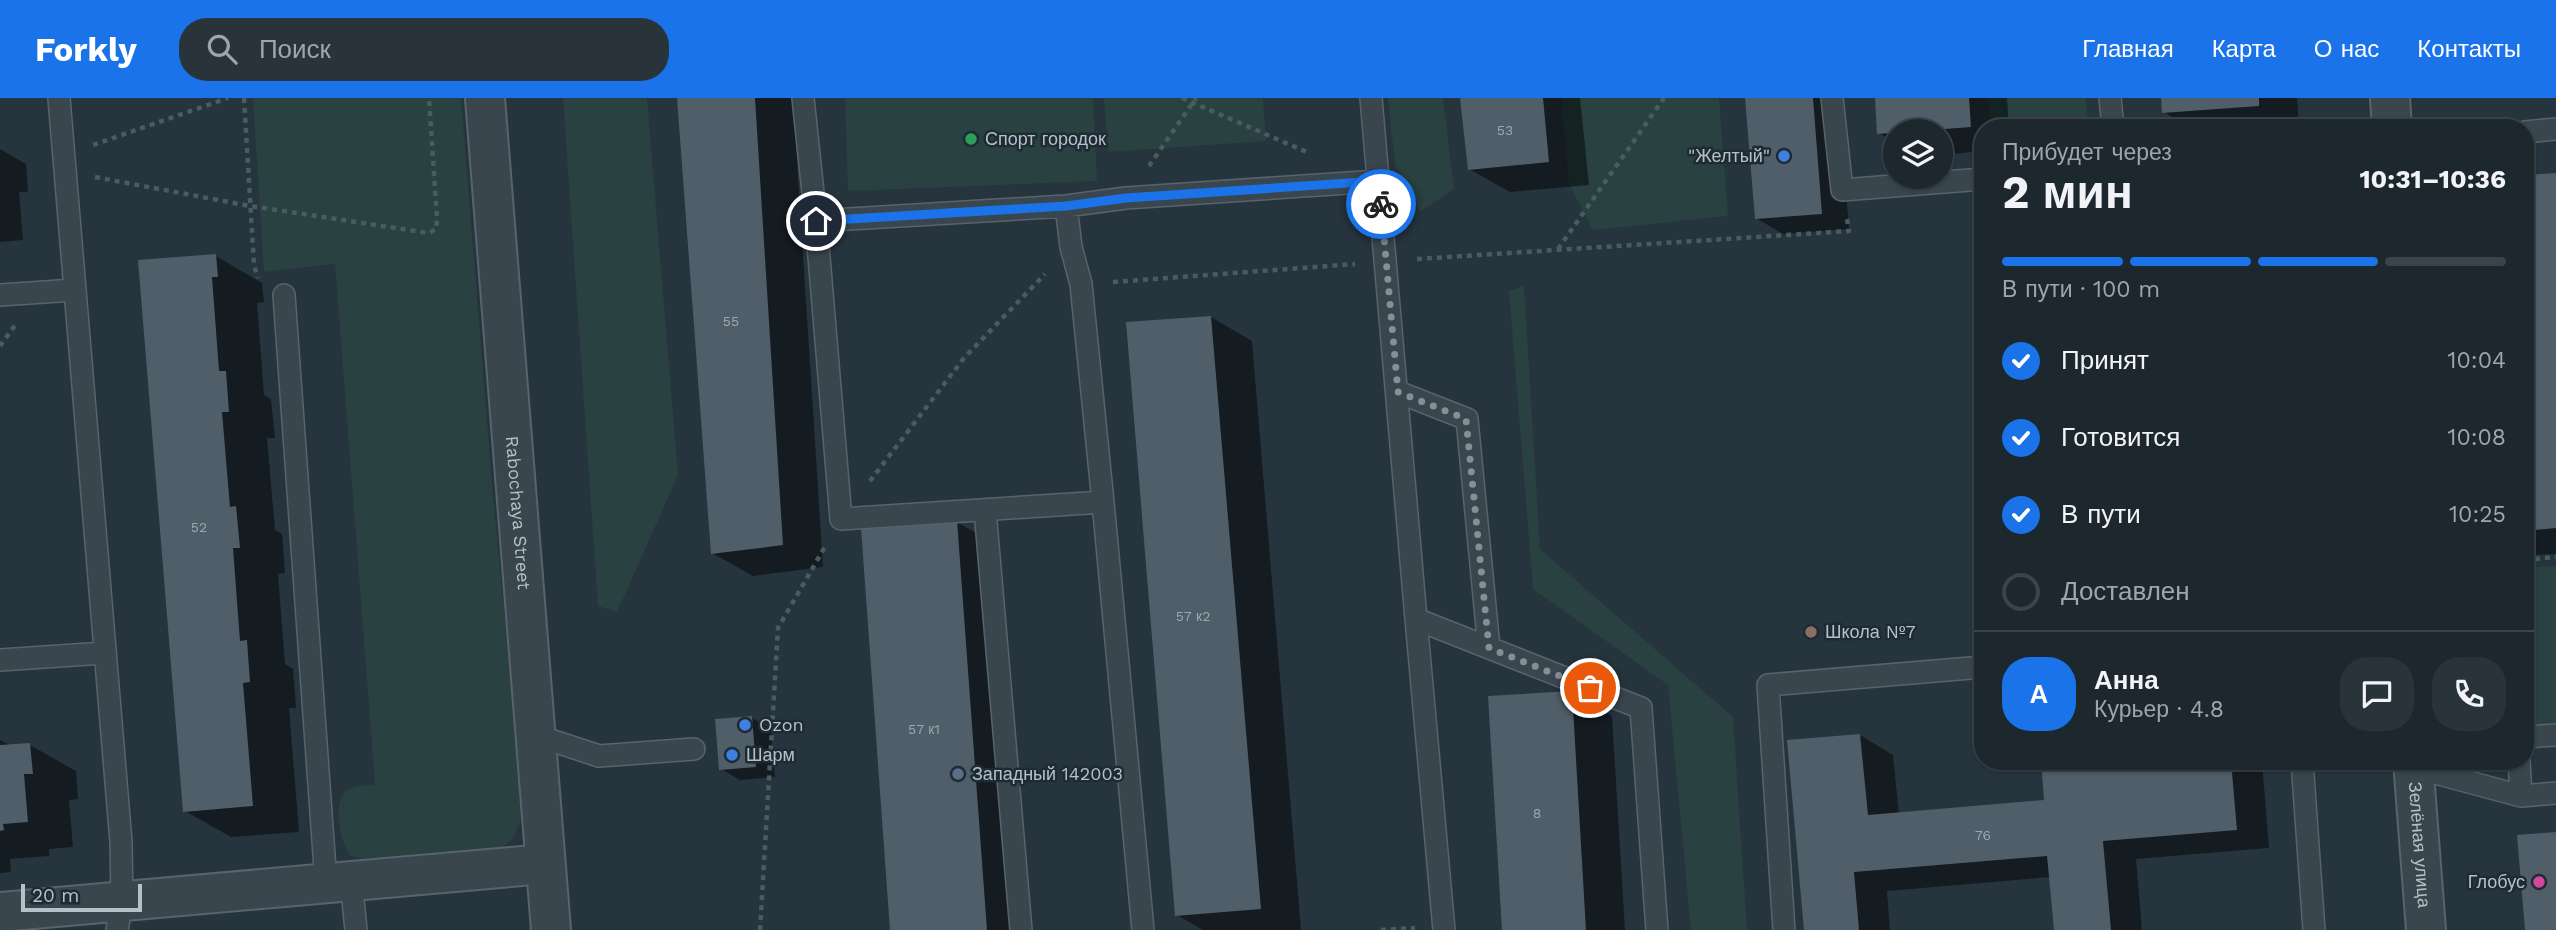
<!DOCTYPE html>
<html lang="ru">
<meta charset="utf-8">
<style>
:root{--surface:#1c272e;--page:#29333a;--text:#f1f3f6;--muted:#a0a5aa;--line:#3a444a;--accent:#1a73e8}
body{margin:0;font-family:"Work Sans",sans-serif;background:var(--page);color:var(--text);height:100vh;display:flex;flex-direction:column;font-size:26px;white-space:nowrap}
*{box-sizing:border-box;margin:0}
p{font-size:23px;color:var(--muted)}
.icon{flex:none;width:38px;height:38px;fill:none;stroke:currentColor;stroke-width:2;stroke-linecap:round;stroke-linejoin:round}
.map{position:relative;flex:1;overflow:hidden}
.details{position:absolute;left:1974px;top:21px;width:560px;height:651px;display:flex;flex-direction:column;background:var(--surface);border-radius:28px;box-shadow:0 2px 5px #0004,0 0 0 2px var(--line)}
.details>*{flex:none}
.tools{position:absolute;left:1883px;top:21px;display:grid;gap:14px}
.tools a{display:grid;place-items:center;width:70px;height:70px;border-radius:50%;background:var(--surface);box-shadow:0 2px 5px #0004,0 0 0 2px var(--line);font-size:35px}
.scale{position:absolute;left:21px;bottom:18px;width:121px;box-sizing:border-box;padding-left:7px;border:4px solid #b6c0c9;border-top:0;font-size:19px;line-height:24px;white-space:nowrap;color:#b6c0c9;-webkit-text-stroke:5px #1f2b34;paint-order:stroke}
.pin{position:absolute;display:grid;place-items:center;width:60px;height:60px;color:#fff;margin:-30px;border:4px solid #fff;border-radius:50%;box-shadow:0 2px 7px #0007}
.courier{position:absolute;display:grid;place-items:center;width:70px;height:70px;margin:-35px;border:5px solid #1a73e8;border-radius:50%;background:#fff;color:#222;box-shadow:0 2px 9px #0007}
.overview em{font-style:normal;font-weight:700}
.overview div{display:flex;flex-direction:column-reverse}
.overview{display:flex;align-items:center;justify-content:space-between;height:119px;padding:0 28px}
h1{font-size:46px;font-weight:700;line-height:52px}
.bar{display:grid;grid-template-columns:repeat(4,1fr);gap:10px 7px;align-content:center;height:84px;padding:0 28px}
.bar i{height:9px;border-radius:5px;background:var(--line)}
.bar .active{background:var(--accent)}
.bar p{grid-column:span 4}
.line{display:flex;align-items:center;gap:18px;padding:0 28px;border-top:2px solid var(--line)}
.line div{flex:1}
.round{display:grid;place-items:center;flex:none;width:74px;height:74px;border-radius:28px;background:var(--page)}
ol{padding:0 28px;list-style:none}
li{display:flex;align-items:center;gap:21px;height:77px}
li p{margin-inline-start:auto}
li .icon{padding:7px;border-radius:50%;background:var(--accent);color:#fff;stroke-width:4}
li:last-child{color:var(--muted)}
li i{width:38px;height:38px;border:4px solid var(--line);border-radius:50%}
header{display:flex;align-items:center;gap:42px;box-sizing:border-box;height:98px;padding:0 35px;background:var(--accent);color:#fff}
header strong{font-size:33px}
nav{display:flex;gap:38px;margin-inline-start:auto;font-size:24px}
.search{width:490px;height:63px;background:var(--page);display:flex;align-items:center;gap:18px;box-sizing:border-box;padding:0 24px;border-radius:28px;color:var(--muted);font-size:26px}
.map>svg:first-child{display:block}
.green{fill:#294140}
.shadow{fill:#0007}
.building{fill:#4f5e69}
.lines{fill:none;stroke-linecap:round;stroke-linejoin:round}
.service-casing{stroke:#58636c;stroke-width:24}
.minor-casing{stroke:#58636c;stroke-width:42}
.path{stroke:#485d5d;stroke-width:4.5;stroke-dasharray:5 5;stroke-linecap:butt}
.service{stroke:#3a464e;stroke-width:21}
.minor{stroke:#3a464e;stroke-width:38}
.done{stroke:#848f98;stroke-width:7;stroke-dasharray:0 12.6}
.route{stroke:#1a73e8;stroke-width:9}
.leisure-dot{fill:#2e9e5b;stroke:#1f2b34;stroke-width:2.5}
.shop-dot{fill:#3f7fe0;stroke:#1f2b34;stroke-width:2.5}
.education-dot{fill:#8d6e63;stroke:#1f2b34;stroke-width:2.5}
.service-dot{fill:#5c6f8a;stroke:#1f2b34;stroke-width:2.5}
.hotel-dot{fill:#d1479c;stroke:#1f2b34;stroke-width:2.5}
.labels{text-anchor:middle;stroke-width:5;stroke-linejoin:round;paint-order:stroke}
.number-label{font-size:14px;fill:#9ca8b1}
.poi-label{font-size:18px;fill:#b6c0c9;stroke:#1f2b34;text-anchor:start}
.street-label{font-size:18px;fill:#b6c0c9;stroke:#1f2b34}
</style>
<header>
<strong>Forkly</strong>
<div class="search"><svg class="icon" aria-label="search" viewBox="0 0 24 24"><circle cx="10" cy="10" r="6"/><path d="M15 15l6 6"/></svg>Поиск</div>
<nav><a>Главная</a><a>Карта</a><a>О нас</a><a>Контакты</a></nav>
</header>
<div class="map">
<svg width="2556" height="832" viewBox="0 0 2556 832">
<rect width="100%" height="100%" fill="#26343e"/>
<path class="green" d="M253,0H461L493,398L523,704C522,726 516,745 494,753L372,763L351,758C340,746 331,701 348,692C355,687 367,688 375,686L335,166L264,174Z
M563,0H647L678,377L617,514L598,508Z
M845,0H1093L1097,83L848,93Z
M1104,0H1263L1266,43L1108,54Z
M1388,0H1443L1454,91L1420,114L1395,67Z
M1561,0H1719L1728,118L1593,132L1569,86Z
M1988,0H2086L2088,30H1990Z
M1524,188L1540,451L1733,619L1747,832H1691L1668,587L1533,491L1509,193Z
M2556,468V627L2525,629V470Z"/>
<path class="shadow" d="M679,0H793L823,469L753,478L712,455Z
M1462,0H1580L1589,87L1510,94L1469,71Z
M1747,0H1833L1839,4L1849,131L1783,136L1756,120Z
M1876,0H2007L2009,30H1983V53L1941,57V33H1895V44L1879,35Z
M2163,0H2297L2299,30H2191L2164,14Z
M0,51L26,66L28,94H19L23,142L0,144Z
M2556,76V456L2532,457L2525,454V78Z
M216,158L262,185L264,204L257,205L264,297L271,301L275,340H267L275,432L282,436L285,475L278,476L285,566L293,571L296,610H289L299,734L231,739L185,713L140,164Z
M1211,219L1252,243L1301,832H1203L1177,817Z
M957,424L998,448L1026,832H892Z
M1571,595L1612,618L1625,832H1504Z
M752,620L771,631L775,679L740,682L721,671Z
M1860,637L1893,657L1899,716L2046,703L2043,663H2262L2269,750L2136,761L2142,832H2055L2051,779L1887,793L1890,832H1806Z
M0,642L12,648L30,647L76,673L78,701L69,702L73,749L49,751V758L10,761L11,774L0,775Z"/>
<path class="building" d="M677,0H755L783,447L711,456Z
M1460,0H1543L1549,64L1468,72Z
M1745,0H1813L1822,116L1755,121Z
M1875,0H1969L1971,29L1877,36Z
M2161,0H2259V8L2162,15Z
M2556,75V430L2525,433V77Z
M216,156L218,179H212L219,273H226L229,314H222L230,409L236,408L240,450H233L240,543L247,542L250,584L243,585L253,708L183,714L138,162Z
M1211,218L1261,811L1175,818L1126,224Z
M957,422L987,832H890L861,430Z
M1572,593L1586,832H1502L1488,598Z
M752,618L756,669L719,672L715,621Z
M1860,636L1868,717L2044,702L2041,663H2231L2237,732L2103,743L2111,832H2054L2047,758L1854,774L1859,832H1804L1787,642Z
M30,645L33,676H24L28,724L3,726L4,732L0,733V647Z
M2556,734V832H2525L2517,737Z"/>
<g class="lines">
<defs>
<path id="service" d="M59,0L121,744L122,804L117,832
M803,0L816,123
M1371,0L1416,521L1641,610L1657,832
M1832,0L1842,92L1983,81
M2110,0L2113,30
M2525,34L2556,31
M1066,108L1071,149L1081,186L1103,404L841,421L816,123L1066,108L1126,100L1378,83
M0,197L74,192
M284,197L326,785
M1398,294L1467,321L1489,550
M1103,404L1143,832
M985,412L1021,832
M1416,521L1444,832
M0,562L104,555
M535,637L599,658L694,651
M2525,639L2556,637
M2302,663L2314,832
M2519,663L2521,698
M2413,669L2521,698L2556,695
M351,782L356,832
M1784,832L1768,587L1983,569"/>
<g id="minor">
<path id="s1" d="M485,0L551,832"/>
<path d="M2390,0L2392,30"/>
<path id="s2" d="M2413,663L2426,832"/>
<path d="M0,814L545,766"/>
</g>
</defs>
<use href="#service" class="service-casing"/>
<use href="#minor" class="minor-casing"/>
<path class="path" d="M244,0L254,167L258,180
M1182,0L1309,55
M93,47L228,0
M1149,68L1196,0
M95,79L250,108L429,135L436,131L437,121L429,0
M1558,151L1664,0
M1417,161L1849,133L1847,121
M1113,184L1355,166
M0,248L16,226
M870,383L964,260L1045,176
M2525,462L2556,459
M760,832L778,530L826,447
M1381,832L1415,830"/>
<use href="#service" class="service"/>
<use href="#minor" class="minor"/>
</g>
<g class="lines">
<path class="done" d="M1381,106L1398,294L1466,321L1489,550L1590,590"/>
<path class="route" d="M816,123L1066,108L1126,100L1378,83L1381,106"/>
</g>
<circle class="leisure-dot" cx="971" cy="41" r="7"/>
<g class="shop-dot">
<circle cx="1784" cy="58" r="7"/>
<circle cx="745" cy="627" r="7"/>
<circle cx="732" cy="657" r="7"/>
</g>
<circle class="education-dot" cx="1811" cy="534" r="7"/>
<circle class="service-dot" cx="958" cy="676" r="7"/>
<circle class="hotel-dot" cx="2539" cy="784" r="7"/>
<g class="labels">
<g class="number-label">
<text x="1505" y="37">53</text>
<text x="731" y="228">55</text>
<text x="199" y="434">52</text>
<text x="1193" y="523">57 к2</text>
<text x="924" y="636">57 к1</text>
<text x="1537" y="720">8</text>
<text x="1983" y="742">76</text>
</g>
<g class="poi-label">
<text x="985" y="47">Спорт городок</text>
<text x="1770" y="64" text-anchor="end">"Желтый"</text>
<text x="1825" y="540">Школа №7</text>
<text x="759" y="633">Ozon</text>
<text x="746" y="663">Шарм</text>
<text x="972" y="682">Западный 142003</text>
<text x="2525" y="790" text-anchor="end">Глобус</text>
</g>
<g class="street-label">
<text dy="6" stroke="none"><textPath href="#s1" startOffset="416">Rabochaya Street</textPath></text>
<text dy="6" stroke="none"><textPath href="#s2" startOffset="84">Зелёная улица</textPath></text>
</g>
</g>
</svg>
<div class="tools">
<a><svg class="icon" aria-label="layers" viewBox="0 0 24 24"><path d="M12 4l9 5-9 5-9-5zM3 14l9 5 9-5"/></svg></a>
</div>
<div class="scale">20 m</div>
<div class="pin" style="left:1590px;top:590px;background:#ea580c"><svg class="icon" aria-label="bag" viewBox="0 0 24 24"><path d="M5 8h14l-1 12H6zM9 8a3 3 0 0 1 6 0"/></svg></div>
<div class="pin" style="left:816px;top:123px;background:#1f2937"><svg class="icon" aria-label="home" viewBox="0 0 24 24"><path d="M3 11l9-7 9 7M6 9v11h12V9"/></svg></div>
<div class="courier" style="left:1381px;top:106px"><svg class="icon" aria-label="bike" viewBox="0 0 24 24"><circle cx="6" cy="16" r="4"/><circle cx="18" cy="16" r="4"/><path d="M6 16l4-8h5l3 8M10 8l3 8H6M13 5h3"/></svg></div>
<section class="details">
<div class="overview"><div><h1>2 мин</h1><p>Прибудет через</p></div><em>10:31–10:36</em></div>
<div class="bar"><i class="active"></i><i class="active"></i><i class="active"></i><i></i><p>В пути · 100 m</p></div>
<ol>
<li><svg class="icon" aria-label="check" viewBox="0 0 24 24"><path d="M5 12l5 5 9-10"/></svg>Принят<p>10:04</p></li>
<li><svg class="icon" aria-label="check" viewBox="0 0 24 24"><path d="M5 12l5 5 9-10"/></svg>Готовится<p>10:08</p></li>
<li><svg class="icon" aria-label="check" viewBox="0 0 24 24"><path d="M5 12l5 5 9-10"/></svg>В пути<p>10:25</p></li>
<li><i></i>Доставлен</li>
</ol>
<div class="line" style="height:126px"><b class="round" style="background:var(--accent);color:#fff">А</b><div><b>Анна</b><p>Курьер · 4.8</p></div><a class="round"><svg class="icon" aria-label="chat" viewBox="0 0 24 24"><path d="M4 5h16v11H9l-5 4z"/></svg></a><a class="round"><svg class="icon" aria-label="phone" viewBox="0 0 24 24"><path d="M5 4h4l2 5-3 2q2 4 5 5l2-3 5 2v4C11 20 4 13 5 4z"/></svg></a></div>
</section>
</div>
